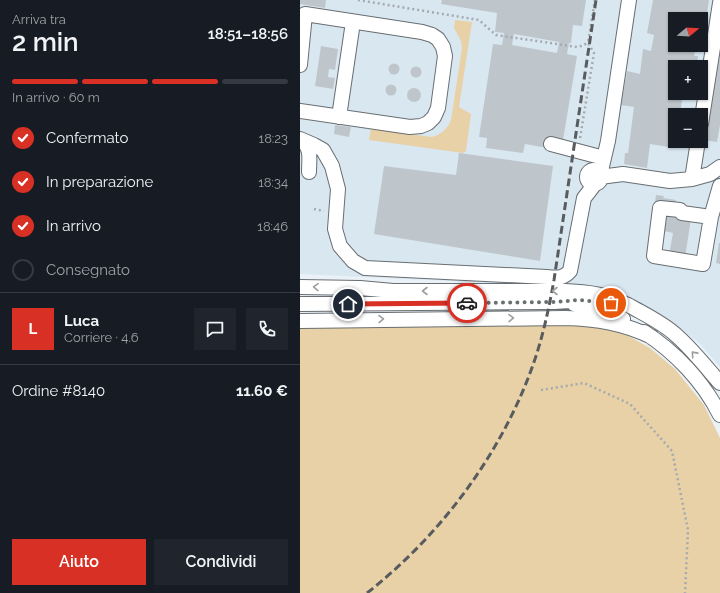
<!DOCTYPE html>
<html lang="it">
<meta charset="utf-8">
<style>
:root{--surface:#171b24;--page:#20242c;--text:#f1f3f6;--muted:#9ea1a6;--line:#363941;--accent:#d93025}
body{margin:0;font-family:Raleway,sans-serif;background:var(--page);color:var(--text);height:100vh;display:flex;flex-direction:column;font-size:15px;white-space:nowrap}
*{box-sizing:border-box;margin:0}
p{font-size:13px;color:var(--muted)}
.icon{flex:none;width:22px;height:22px;fill:none;stroke:currentColor;stroke-width:2;stroke-linecap:round;stroke-linejoin:round}
.map{position:relative;flex:1;overflow:hidden}
.details{display:flex;flex-direction:column;background:var(--surface);width:300px}
.details>*{flex:none}
.needle{width:26px;rotate:72deg}
.tools{position:absolute;left:368px;top:12px;display:grid;gap:8px}
.tools a{display:grid;place-items:center;width:40px;height:40px;border-radius:0px;background:var(--surface);box-shadow:0 1px 3px #0004;font-size:20px}
.pin{position:absolute;display:grid;place-items:center;width:34px;height:34px;color:#fff;margin:-17px;border:2px solid #fff;border-radius:50%;box-shadow:0 1px 4px #0007}
.courier{position:absolute;display:grid;place-items:center;width:40px;height:40px;margin:-20px;border:3px solid #d93025;border-radius:50%;background:#fff;color:#222;box-shadow:0 1px 5px #0007}
.overview em{font-style:normal;font-weight:600}
.overview div{display:flex;flex-direction:column-reverse}
.overview{display:flex;align-items:center;justify-content:space-between;height:68px;padding:0 12px}
h1{font-size:26px;font-weight:600;line-height:30px}
.bar{display:grid;grid-template-columns:repeat(4,1fr);gap:6px 4px;align-content:center;height:48px;padding:0 12px}
.bar i{height:5px;border-radius:3px;background:var(--line)}
.bar .selected{background:var(--accent)}
.bar p{grid-column:span 4}
.line{display:flex;align-items:center;gap:10px;padding:0 12px;border-top:1px solid var(--line)}
.line div{flex:1}
.round{display:grid;place-items:center;flex:none;width:42px;height:42px;border-radius:0px;background:var(--page)}
ol{padding:0 12px;list-style:none}
li{display:flex;align-items:center;gap:12px;height:44px}
li p{margin-inline-start:auto}
li .icon{padding:4px;border-radius:50%;background:var(--accent);color:#fff;stroke-width:4}
li:last-child{color:var(--muted)}
li i{width:22px;height:22px;border:2px solid var(--line);border-radius:50%}
.cta{display:flex;gap:8px;margin-top:auto;padding:8px 12px}
.cta a{flex:1;height:46px;border-radius:0px;background:var(--accent);color:#fff;font-size:16px;font-weight:600;line-height:46px;text-align:center}
.cta a+a{background:var(--page);color:var(--text)}
main{display:flex;flex:1;min-height:0}
.map>svg:first-child{display:block}
.built{fill:#d9e7f1;fill-rule:evenodd}
.green{fill:#e8d1a7}
.building{fill:#bfc6cb;fill-rule:evenodd}
.lines{fill:none;stroke-linecap:round;stroke-linejoin:round}
.minor-casing{stroke:#686e72;stroke-width:16}
.path{stroke:#a4aaad;stroke-width:2.5;stroke-dasharray:2 3;stroke-linecap:butt}
.minor{stroke:#fff;stroke-width:14}
.rail{stroke:#585c5e;stroke-width:3;stroke-dasharray:8 4;stroke-linecap:butt}
.oneway{stroke:#9d9e9f}
.done{stroke:#6a6f71;stroke-width:4;stroke-dasharray:0 7.2}
.route{stroke:#d93025;stroke-width:5}
</style>
<main>
<section class="details">
<div class="overview"><div><h1>2 min</h1><p>Arriva tra</p></div><em>18:51–18:56</em></div>
<div class="bar"><i class="selected"></i><i class="selected"></i><i class="selected"></i><i></i><p>In arrivo · 60 m</p></div>
<ol>
<li><svg class="icon" aria-label="check" viewBox="0 0 24 24"><path d="M5 12l5 5 9-10"/></svg>Confermato<p>18:23</p></li>
<li><svg class="icon" aria-label="check" viewBox="0 0 24 24"><path d="M5 12l5 5 9-10"/></svg>In preparazione<p>18:34</p></li>
<li><svg class="icon" aria-label="check" viewBox="0 0 24 24"><path d="M5 12l5 5 9-10"/></svg>In arrivo<p>18:46</p></li>
<li><i></i>Consegnato</li>
</ol>
<div class="line" style="height:72px"><b class="round" style="background:var(--accent);color:#fff">L</b><div><b>Luca</b><p>Corriere · 4.6</p></div><a class="round"><svg class="icon" aria-label="chat" viewBox="0 0 24 24"><path d="M4 5h16v11H9l-5 4z"/></svg></a><a class="round"><svg class="icon" aria-label="phone" viewBox="0 0 24 24"><path d="M5 4h4l2 5-3 2q2 4 5 5l2-3 5 2v4C11 20 4 13 5 4z"/></svg></a></div>
<div class="line" style="height:52px"><div>Ordine #8140</div><b>11.60 €</b></div>
<div class="cta"><a>Aiuto</a><a>Condividi</a></div>
</section>
<div class="map">
<svg width="420" height="593" viewBox="0 0 420 593">
<rect width="100%" height="100%" fill="#eaf2f7"/>
<path class="built" d="M0,0H420V367L400,344L373,322L327,296L277,287L0,274ZM375,19H401V45H375ZM375,67H401V93H375ZM375,115H401V141H375Z"/>
<path class="green" d="M155,20L172,22L159,107L171,114L166,151L163,153L69,140L71,129L132,137C142,134 147,129 151,120L162,48L161,41L154,28Z
M282,324L318,330L350,348L375,369L404,405L420,438V593H0V325Z"/>
<path class="building" d="M0,0H26L25,8L0,4Z
M142,0H286L282,26L273,25L271,43H269L267,54L277,56L263,140L253,149L225,144L223,153L186,148L187,138L179,137L193,44L202,45L204,33L195,32L197,13L141,4ZM214,34L259,42L257,53L212,45Z
M353,0H409L403,42H401V19H375V45H396L394,56H398L397,67H375V93H383L380,115H375V141H376L375,148L350,144L347,168L324,164L325,153H328L334,107L321,105L327,71L340,74L343,49L351,51L354,35L347,33Z
M419,29H420V125L417,142L402,140Z
M21,46L38,49L35,70L29,69L28,77L35,78L33,89L15,86Z
M88.5 69a5.5 5.5 0 1 1 11 0a5.5 5.5 0 1 1-11 0Z
M110.5 72a5.5 5.5 0 1 1 11 0a5.5 5.5 0 1 1-11 0Z
M85.5 90a5.5 5.5 0 1 1 11 0a5.5 5.5 0 1 1-11 0Z
M107 95a7 7 0 1 1 14 0a7 7 0 1 1-14 0Z
M35,125L51,127L49,137L34,134Z
M159,153L253,166L240,261L74,234L84,166L156,175Z
M356,195L364,196L363,198L376,200V205L355,202Z
M367,215L391,219L385,257L369,255L373,233L364,231Z
M419,243H420V264L416,263Z"/>
<g class="lines">
<defs>
<path id="minor" d="M0,65L5,14L122,32L132,35L138,39L143,47L145,56L138,108L134,117L128,123L121,126L110,127L0,111
M39,117L53,22
M401,124L420,3
M0,139L14,145L23,150L32,166L38,189L35,229L40,246L53,261L65,268L247,277C257,278 263,279 270,271L284,198L295,184
M2,140C12,150 9,159 9,172
M251,144L304,158
M287 177a7 7 0 1 1 14 0a7 7 0 1 1-14 0Z
M300,175L308,141L329,0
M300,177L323,174L370,181L392,179L410,174L420,167
M392,179L398,141
M411,217L382,213L380,210L360,208L354,256L403,264L411,217L420,186
M0,287L60,288L93,291H265C278,292 291,292 304,296C313,298 321,302 330,306C346,315 363,323 376,335C393,350 406,367 420,383
M0,304L254,302L285,300
M274,304C292,307 308,311 323,319
M0,321L265,318C297,319 323,323 352,337
M344,332C375,352 403,381 420,415"/>
</defs>
<use href="#minor" class="minor-casing"/>
<path class="path" d="M58,0L179,20L196,35L277,47L281,46L288,43
M280,138L294,53L288,43L295,0
M14,209L24,211
M241,390L284,383L330,404L372,451L388,530L385,593"/>
<use href="#minor" class="minor"/>
<path class="rail" d="M67,593C141,535 203,452 234,362C243,336 249,308 254,280L296,0"/>
</g>
<defs><path id="oneway-chevron" d="M-2-3.5L2.5 0L-2 3.5" fill="none" stroke-width="1.6" stroke-linecap="round" stroke-linejoin="round"/></defs>
<g class="oneway">
<use href="#oneway-chevron" transform="translate(16 287) rotate(-179)"/>
<use href="#oneway-chevron" transform="translate(125 291) rotate(180)"/>
<use href="#oneway-chevron" transform="translate(255 291) rotate(180)"/>
<use href="#oneway-chevron" transform="translate(211 318) rotate(-1)"/>
<use href="#oneway-chevron" transform="translate(81 319) rotate(-1)"/>
<use href="#oneway-chevron" transform="translate(394 354) rotate(-132)"/>
</g>
<g class="lines">
<path class="done" d="M167,303L254,302L279,300L311,303"/>
<path class="route" d="M48,304L167,303"/>
</g>
</svg>
<div class="tools">
<a><svg class="needle" viewBox="-14 -14 28 28"><path d="M0-13l5 13h-10z" fill="#e53935"/><path d="M0 13l5-13h-10z" fill="#9ea1a6"/></svg></a>
<a>+</a>
<a>−</a>
</div>
<div class="pin" style="left:311px;top:303px;background:#ea580c"><svg class="icon" aria-label="bag" viewBox="0 0 24 24"><path d="M5 8h14l-1 12H6zM9 8a3 3 0 0 1 6 0"/></svg></div>
<div class="pin" style="left:48px;top:304px;background:#1f2937"><svg class="icon" aria-label="home" viewBox="0 0 24 24"><path d="M3 11l9-7 9 7M6 9v11h12V9"/></svg></div>
<div class="courier" style="left:167px;top:303px"><svg class="icon" aria-label="car" viewBox="0 0 24 24"><path d="M5 17H2v-5l4-1 3-4h7l3 4 3 1v5h-3M9 17h6M6 11h13"/><circle cx="7" cy="17" r="2"/><circle cx="17" cy="17" r="2"/></svg></div>
</div>
</main>
